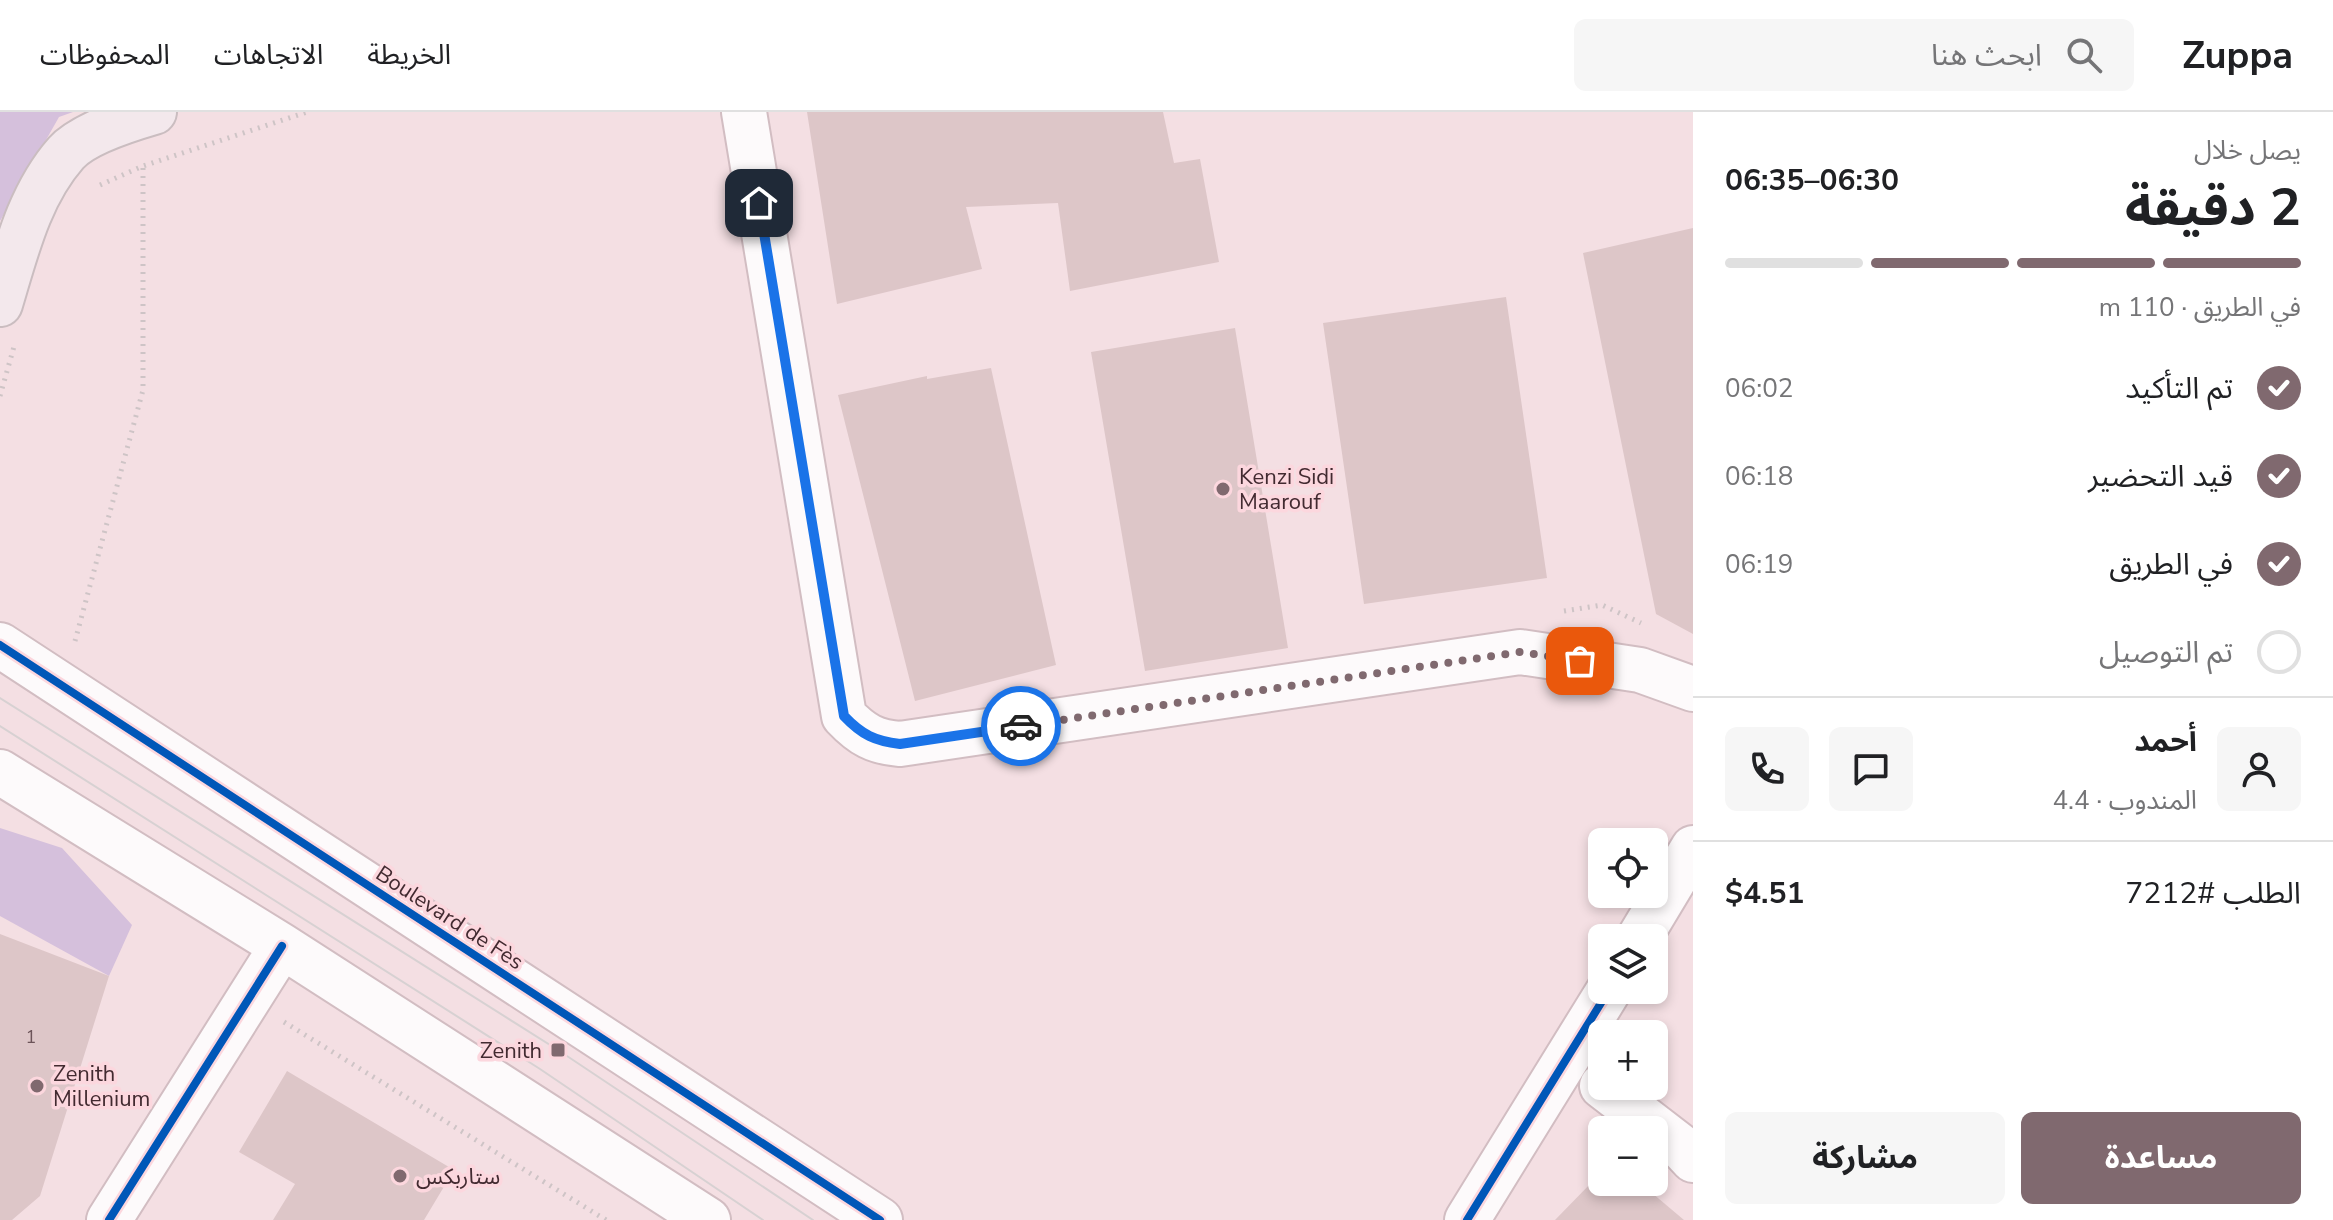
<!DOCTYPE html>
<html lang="ar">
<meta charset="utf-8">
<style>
:root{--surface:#fff;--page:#f6f6f6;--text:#202124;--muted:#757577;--line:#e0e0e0;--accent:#80696f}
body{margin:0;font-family:"Nunito Sans","Noto Sans Arabic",sans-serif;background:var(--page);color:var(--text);direction:rtl;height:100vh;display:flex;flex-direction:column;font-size:30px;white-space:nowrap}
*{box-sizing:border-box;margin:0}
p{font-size:26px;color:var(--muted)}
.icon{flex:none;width:44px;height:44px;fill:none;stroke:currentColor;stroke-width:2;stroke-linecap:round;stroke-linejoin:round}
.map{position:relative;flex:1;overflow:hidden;direction:ltr}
.sheet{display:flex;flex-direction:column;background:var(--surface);width:640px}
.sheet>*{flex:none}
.buttons{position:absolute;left:1588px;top:716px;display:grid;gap:16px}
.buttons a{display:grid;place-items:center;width:80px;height:80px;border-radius:12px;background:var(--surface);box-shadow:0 4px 12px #0003;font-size:40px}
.pin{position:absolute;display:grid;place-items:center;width:68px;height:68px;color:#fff;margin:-34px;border-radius:16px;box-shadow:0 4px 12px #0006}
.courier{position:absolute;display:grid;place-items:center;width:80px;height:80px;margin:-40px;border:6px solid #1a73e8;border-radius:50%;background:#fff;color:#222;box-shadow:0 2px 10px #0007}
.overview em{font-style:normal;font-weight:700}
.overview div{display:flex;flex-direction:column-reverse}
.overview{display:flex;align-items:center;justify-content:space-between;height:136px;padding:0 32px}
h1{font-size:52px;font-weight:700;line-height:60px}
.bar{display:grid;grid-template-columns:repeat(4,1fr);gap:12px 8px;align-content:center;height:96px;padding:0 32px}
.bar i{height:10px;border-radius:6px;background:var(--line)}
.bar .on{background:var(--accent)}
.bar p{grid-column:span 4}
.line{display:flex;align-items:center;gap:20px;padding:0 32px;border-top:2px solid var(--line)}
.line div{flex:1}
.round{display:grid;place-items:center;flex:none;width:84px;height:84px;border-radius:12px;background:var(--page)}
ol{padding:0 32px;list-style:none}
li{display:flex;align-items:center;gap:24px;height:88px}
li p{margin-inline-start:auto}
li .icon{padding:8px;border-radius:50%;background:var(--accent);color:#fff;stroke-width:4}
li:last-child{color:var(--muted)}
li i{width:44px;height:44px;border:4px solid var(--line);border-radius:50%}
.cta{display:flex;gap:16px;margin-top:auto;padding:16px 32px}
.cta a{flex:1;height:92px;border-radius:12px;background:var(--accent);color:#fff;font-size:32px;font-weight:700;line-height:92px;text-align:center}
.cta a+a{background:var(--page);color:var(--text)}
header{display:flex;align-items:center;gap:48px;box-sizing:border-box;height:112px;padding:0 40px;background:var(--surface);border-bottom:2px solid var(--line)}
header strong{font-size:38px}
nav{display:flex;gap:44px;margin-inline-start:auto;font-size:28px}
.search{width:560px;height:72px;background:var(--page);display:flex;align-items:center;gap:20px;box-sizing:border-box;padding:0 28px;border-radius:12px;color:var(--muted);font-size:30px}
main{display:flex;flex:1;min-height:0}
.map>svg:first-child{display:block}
.green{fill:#d5c0dc}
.building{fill:#ddc6c8}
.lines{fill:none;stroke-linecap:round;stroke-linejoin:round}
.minor-casing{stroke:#d2bdc2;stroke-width:48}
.major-casing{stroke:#cabdc0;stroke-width:48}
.path{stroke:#cec4c6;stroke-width:5;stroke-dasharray:2 6;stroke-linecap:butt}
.minor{stroke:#fdfafb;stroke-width:44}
.major{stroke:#f3e8ec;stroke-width:44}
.tram{stroke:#d7d1d2;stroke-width:2}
.cycleway-casing{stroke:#fcd7de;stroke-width:13}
.cycleway{stroke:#0057b8;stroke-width:8}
.done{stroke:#80696f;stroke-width:8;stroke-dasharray:0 14.4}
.route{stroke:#1a73e8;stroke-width:10}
.poi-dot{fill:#80696f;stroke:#fcd7de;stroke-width:3}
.labels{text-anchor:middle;stroke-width:7;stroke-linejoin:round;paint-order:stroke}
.number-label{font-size:18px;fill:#6c5459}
.poi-label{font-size:22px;fill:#422a30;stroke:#fcd7de;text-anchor:start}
.street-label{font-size:22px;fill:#422a30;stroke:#fcd7de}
</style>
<header>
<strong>Zuppa</strong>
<div class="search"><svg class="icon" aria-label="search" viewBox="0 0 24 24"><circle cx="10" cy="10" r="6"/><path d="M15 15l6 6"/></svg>ابحث هنا</div>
<nav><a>الخريطة</a><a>الاتجاهات</a><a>المحفوظات</a></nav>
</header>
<main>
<section class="sheet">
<div class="overview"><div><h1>2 دقيقة</h1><p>يصل خلال</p></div><em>06:30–06:35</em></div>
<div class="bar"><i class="on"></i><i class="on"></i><i class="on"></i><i></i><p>في الطريق · 110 m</p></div>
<ol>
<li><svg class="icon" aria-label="check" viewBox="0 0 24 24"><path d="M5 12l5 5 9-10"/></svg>تم التأكيد<p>06:02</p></li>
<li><svg class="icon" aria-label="check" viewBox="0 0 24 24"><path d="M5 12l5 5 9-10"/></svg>قيد التحضير<p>06:18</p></li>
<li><svg class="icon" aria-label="check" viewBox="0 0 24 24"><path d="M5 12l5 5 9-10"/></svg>في الطريق<p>06:19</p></li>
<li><i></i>تم التوصيل</li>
</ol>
<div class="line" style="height:144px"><a class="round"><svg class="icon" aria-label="person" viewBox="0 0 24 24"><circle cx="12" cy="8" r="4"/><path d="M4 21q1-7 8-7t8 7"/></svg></a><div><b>أحمد</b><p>المندوب · 4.4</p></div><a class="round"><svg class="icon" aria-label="chat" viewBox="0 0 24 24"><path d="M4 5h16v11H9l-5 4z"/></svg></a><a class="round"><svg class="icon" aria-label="phone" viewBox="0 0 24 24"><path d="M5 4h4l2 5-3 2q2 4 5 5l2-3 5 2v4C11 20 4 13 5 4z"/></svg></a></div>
<div class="line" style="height:104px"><div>الطلب #7212</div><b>$4.51</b></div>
<div class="cta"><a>مساعدة</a><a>مشاركة</a></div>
</section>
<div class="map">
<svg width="1693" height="1108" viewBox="0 0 1693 1108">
<rect width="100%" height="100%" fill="#f4dfe3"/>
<path class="green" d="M0,0H73L59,5L0,109Z
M0,716L62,736L132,813L109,864L0,804Z"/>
<path class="building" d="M807,0H1163L1174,51L1200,47L1219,150L1070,179L1058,91L966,95L982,157L837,192Z
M1693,116V522L1656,502L1583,141Z
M1506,185L1547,466L1364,492L1323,211Z
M1235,216L1288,536L1145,559L1091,240Z
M991,256L1056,553L915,589L838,283L927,264V267Z
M0,822L109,864L40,1084L12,1108H0Z
M287,959L454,1058L424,1108H273L295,1072L239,1040Z
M1592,1070H1639L1684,1108H1555Z"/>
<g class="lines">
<defs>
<path id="minor" d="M744,0L844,604C862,623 875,630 900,632L1520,540L1640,558L1693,577
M0,533L880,1108
M0,660L282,834L708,1108
M1639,826L1693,736
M1602,974L1680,1034L1693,1048
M109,1108L282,834
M1467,1108L1609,878"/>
<path id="major" d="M0,192C16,139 29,83 66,41C83,22 130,7 154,0"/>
</defs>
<use href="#minor" class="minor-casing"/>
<use href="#major" class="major-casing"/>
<path class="path" d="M100,73L143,54L307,0
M0,284L15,231
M1564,499L1602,493L1641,511
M75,529L143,278V54
M284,910L606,1108"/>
<use href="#minor" class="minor"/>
<use href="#major" class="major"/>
<path class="tram" d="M0,586L558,938L813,1108
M0,614L540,957L763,1108"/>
<defs>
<path id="cycleway" d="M0,533L880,1108
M109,1108L282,834
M1467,1108L1609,878"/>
</defs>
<use href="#cycleway" class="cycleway-casing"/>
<use href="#cycleway" class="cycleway"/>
</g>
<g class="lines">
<path class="done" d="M1021,614L1520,540L1580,549"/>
<path class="route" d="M759,91L844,604C862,623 875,629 900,632L1021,614"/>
</g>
<g class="poi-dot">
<circle cx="1223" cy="377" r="8"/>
<rect x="550" y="930" width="16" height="16" rx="4"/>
<circle cx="37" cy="974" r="8"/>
<circle cx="400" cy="1064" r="8"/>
</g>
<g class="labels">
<g class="number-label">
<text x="31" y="931">1</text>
</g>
<g class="poi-label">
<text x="1239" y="372">Kenzi Sidi<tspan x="1239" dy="25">Maarouf</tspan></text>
<text x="542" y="946" text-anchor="end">Zenith</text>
<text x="53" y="969">Zenith<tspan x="53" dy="25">Millenium</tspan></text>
<text x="416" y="1072">ستاربكس</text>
</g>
<g class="street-label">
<text transform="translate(450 805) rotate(33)" y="8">Boulevard de Fès</text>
</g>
</g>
</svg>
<div class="buttons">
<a><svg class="icon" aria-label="locate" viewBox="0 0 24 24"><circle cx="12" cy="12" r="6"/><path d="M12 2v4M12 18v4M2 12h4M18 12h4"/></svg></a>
<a><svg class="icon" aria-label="layers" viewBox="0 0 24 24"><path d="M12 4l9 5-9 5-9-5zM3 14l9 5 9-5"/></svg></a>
<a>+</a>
<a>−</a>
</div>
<div class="pin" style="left:1580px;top:549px;background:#ea580c"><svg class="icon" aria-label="bag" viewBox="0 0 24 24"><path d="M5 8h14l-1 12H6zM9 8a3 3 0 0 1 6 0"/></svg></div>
<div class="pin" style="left:759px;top:91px;background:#1f2937"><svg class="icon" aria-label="home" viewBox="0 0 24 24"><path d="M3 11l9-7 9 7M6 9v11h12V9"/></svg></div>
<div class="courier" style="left:1021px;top:614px"><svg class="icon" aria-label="car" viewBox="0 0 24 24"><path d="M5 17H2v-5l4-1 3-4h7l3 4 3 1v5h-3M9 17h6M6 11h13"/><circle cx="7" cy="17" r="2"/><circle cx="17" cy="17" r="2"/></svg></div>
</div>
</main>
